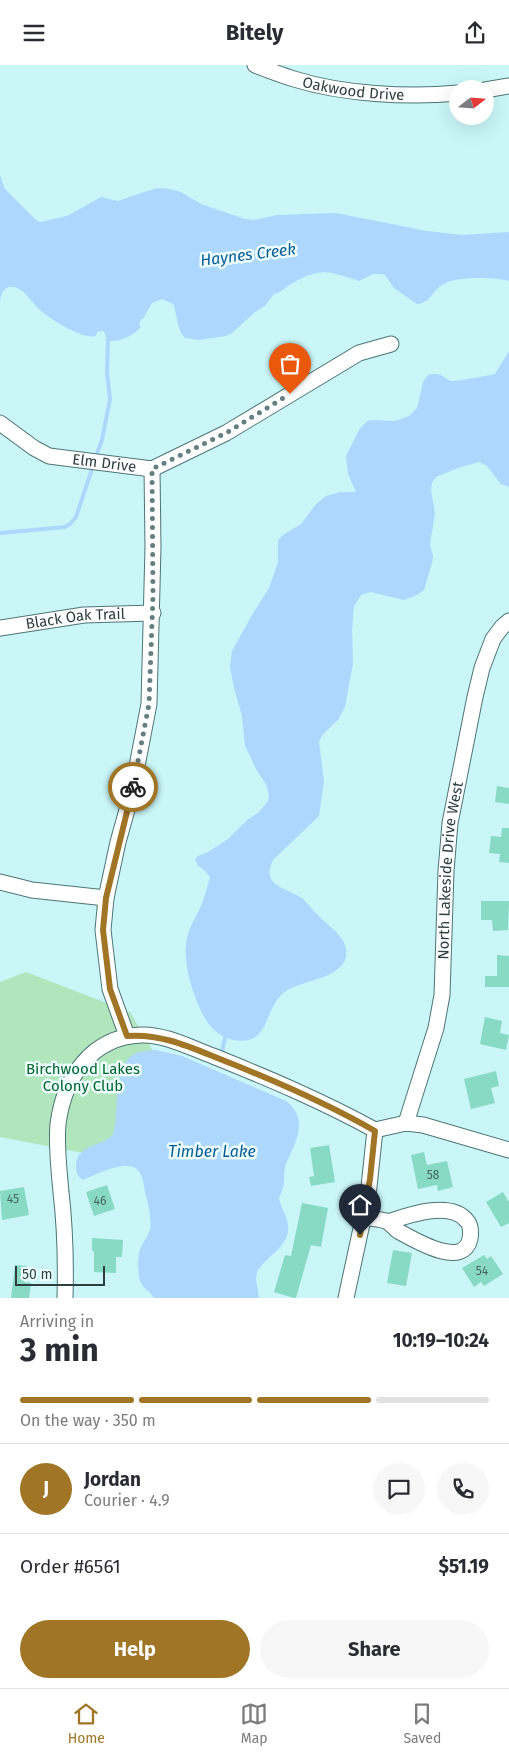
<!DOCTYPE html>
<meta charset="utf-8">
<style>
:root{--surface:#fff;--page:#f7f7f7;--text:#2b2b33;--muted:#7c7c81;--line:#e1e1e2;--accent:#a07525}
body{margin:0;font-family:"Fira Sans",sans-serif;background:var(--page);color:var(--text);height:100vh;display:flex;flex-direction:column;font-size:19px;white-space:nowrap}
*{box-sizing:border-box;margin:0}
p{font-size:16px;color:var(--muted)}
.icon{flex:none;width:28px;height:28px;fill:none;stroke:currentColor;stroke-width:2;stroke-linecap:round;stroke-linejoin:round}
.map{position:relative;height:1233px;overflow:hidden}
.panel{display:flex;flex-direction:column;background:var(--surface);flex:1}
.panel>*{flex:none}
.needle{width:32px;rotate:73deg}
.fabs{position:absolute;left:449px;top:15px;display:grid;gap:10px}
.fabs a{display:grid;place-items:center;width:45px;height:45px;border-radius:50%;background:var(--surface);box-shadow:0 5px 20px #0002;font-size:25px}
.scale{position:absolute;left:15px;bottom:12px;width:90px;box-sizing:border-box;padding-left:5px;border:2px solid #2d3f3f;border-top:0;font-size:14px;line-height:18px;white-space:nowrap;color:#2d3f3f;-webkit-text-stroke:4px #ecfefe;paint-order:stroke}
.pin{position:absolute;display:grid;place-items:center;width:42px;height:42px;color:#fff;margin:-51px -21px;border-radius:50% 50% 50% 0;rotate:-45deg;box-shadow:0 0 5px #0007}
.pin .icon{rotate:45deg}
.courier{position:absolute;display:grid;place-items:center;width:50px;height:50px;margin:-25px;border:4px solid #a07525;border-radius:50%;background:#fff;color:#222;box-shadow:0 1px 6px #0007}
.headline em{font-style:normal;font-weight:700}
.headline div{display:flex;flex-direction:column-reverse}
.headline{display:flex;align-items:center;justify-content:space-between;height:85px;padding:0 20px}
h1{font-size:32px;font-weight:700;line-height:38px}
.bar{display:grid;grid-template-columns:repeat(4,1fr);gap:8px 5px;align-content:center;height:60px;padding:0 20px}
.bar i{height:6px;border-radius:4px;background:var(--line)}
.bar .on{background:var(--accent)}
.bar p{grid-column:span 4}
.line{display:flex;align-items:center;gap:12px;padding:0 20px;border-top:1px solid var(--line)}
.line div{flex:1}
.round{display:grid;place-items:center;flex:none;width:52px;height:52px;border-radius:26px;background:var(--page)}
.cta{display:flex;gap:10px;margin-top:auto;padding:10px 20px}
.cta a{flex:1;height:58px;border-radius:30px;background:var(--accent);color:#fff;font-size:20px;font-weight:700;line-height:58px;text-align:center}
.cta a+a{background:var(--page);color:var(--text)}
header{display:flex;justify-content:space-between;align-items:center;height:65px;padding:0 20px;background:var(--surface);font-size:22px;font-weight:700}
.dock{display:flex;justify-content:space-around;align-items:center;height:70px;border-top:1px solid var(--line);background:var(--surface);font-size:14px;color:var(--muted)}
.dock a{display:grid;justify-items:center;gap:2px}
.dock .on{color:var(--accent)}
.map>svg:first-child{display:block}
.green{fill:#b1e5bc}
.water{fill:#aed7fe}
.lines{fill:none;stroke-linecap:round;stroke-linejoin:round}
.stream{stroke:#aed7fe;stroke-width:4}
.building{fill:#89dac4}
.minor-casing{stroke:#4c7576;stroke-width:17}
.minor{stroke:#fff;stroke-width:15}
.done{stroke:#647f80;stroke-width:5;stroke-dasharray:0 9}
.route{stroke:#a07525;stroke-width:6}
.labels{text-anchor:middle;stroke-width:5;stroke-linejoin:round;paint-order:stroke}
.number-label{font-size:12px;fill:#446660}
.street-label{font-size:15px;fill:#2d3f3f;stroke:#ecfefe}
.park-label{font-size:15px;fill:#03622d;stroke:#ecfefe}
.water-label{font-size:16px;font-style:italic;fill:#085a93;stroke:#ecfefe}
</style>
<header><svg class="icon" aria-label="menu" viewBox="0 0 24 24"><path d="M4 6h16M4 12h16M4 18h16"/></svg>Bitely<svg class="icon" aria-label="share" viewBox="0 0 24 24"><path d="M12 15V3M7 8l5-5 5 5M5 13v7h14v-7"/></svg></header>
<div class="map">
<svg width="509" height="1233" viewBox="0 0 509 1233">
<rect width="100%" height="100%" fill="#caf6f8"/>
<path class="green" d="M26,907L130,947L169,1013L156,1102L0,1072V917Z"/>
<path class="water" d="M0,110L5,124L35,154L40,157L67,151L101,132L118,136L147,126L158,123L170,124L181,127L201,139L245,154L254,155L277,150L336,148L427,166L462,170L509,167V216C493,212 455,211 442,220C431,227 431,238 417,239L394,223L385,210L382,209H373L359,216C327,206 322,202 291,219C284,223 282,227 274,229L265,241L255,247L232,268L226,271L199,275L185,273C176,264 178,250 173,239L162,234L152,238L143,254H141L139,260L141,262C136,269 120,277 111,276C107,275 105,270 104,266L97,267L96,271C83,275 50,254 40,245C33,239 28,230 21,225C8,217 1,225 0,237Z
M509,286V422L501,419L497,414L487,401L479,397L458,403L436,412L432,418L431,425L435,448L430,479L433,491L432,498L424,525L417,530L404,535L370,527L361,530L354,541L352,565L353,598L345,642L338,655L324,668L319,676L324,716L319,751L273,795C260,821 287,823 302,833C308,838 312,845 318,850C327,860 344,870 346,884C350,914 303,914 286,926C262,942 272,985 230,974C215,969 208,960 201,946C191,923 181,894 188,869C191,859 197,850 201,841C205,832 207,822 210,812L204,805L198,801L195,794L198,791L208,787L228,774L246,756L259,747L268,736L269,731L266,719L257,706L245,681L242,651L234,623L230,602L232,586L252,550L269,523L278,497V475L283,470L301,459L316,439L326,431L340,427H356L348,409L346,391L359,365L366,357L371,355L395,356L409,351L417,343L423,317L428,310C444,307 440,312 451,316C454,317 491,310 495,309Z
M156,985L182,991L286,1036C310,1054 295,1078 286,1099C283,1107 285,1115 283,1123C282,1127 280,1129 279,1133C280,1142 287,1150 288,1159C291,1181 267,1190 257,1207L256,1214L259,1233H154C149,1224 141,1224 139,1212C138,1203 137,1190 141,1182C144,1176 148,1171 150,1165C152,1153 148,1138 145,1127C144,1121 143,1113 140,1108C130,1091 96,1110 83,1115C78,1112 76,1108 76,1101C76,1078 104,1082 113,1069C120,1048 111,999 136,988C142,986 149,986 156,985Z"/>
<g class="lines">
<path class="stream" d="M95,394L102,375L110,334L107,308L108,271
M0,468L65,462L70,459L76,452L93,401
M221,991L226,968"/>
</g>
<path class="building" d="M497,721L509,723V739L495,737Z
M502,763H509V798L499,797L500,789L489,788L491,771L501,772Z
M481,836H509L508,865L493,866L492,855H481Z
M497,890L509,891V922H485V911H497Z
M485,952L502,956L500,968L509,970L506,985L480,979Z
M496,1006L499,1021L491,1023L495,1038L471,1044L464,1014Z
M329,1080L335,1117L311,1121L309,1112L314,1111L310,1083Z
M424,1087L427,1100L447,1096L453,1122L438,1126L437,1120L418,1124L411,1090Z
M107,1120L115,1144L94,1151L86,1127Z
M24,1122L29,1150L2,1155L0,1126Z
M503,1127L509,1137V1158L501,1162L486,1137Z
M302,1138L328,1143L321,1182L311,1180L296,1233H294L274,1227L285,1190L291,1191Z
M92,1173L123,1175L122,1192H116V1208L94,1207V1186H92Z
M393,1185L412,1188L406,1221L387,1218Z
M484,1190L487,1194L491,1191L503,1209L484,1221L481,1217L474,1222L462,1203Z
M15,1200L26,1201L24,1217L31,1218L29,1233H11Z"/>
<g class="lines">
<defs>
<g id="minor">
<path id="s1" d="M255,0C268,5 281,10 294,14C342,29 408,33 458,28"/>
<path d="M485,25L509,21"/>
<path id="s2" d="M0,358L34,383L49,391L152,404L153,482L149,639L132,727L118,777L106,833L103,865L110,924L127,971"/>
<path d="M152,404L226,368L359,288L391,279"/>
<path id="s3" d="M0,563L84,550L153,548"/>
<path d="M0,817L32,825L106,833"/>
<path id="s4" d="M406,1058L436,963L442,930L446,806L450,758L475,632L482,603L493,574L502,562L509,556"/>
<path d="M375,1065L406,1058L423,1060L509,1085"/>
<path d="M364,1152C371,1153 379,1154 386,1156C391,1158 394,1163 398,1166C413,1174 463,1205 470,1174C471,1169 471,1160 467,1156C451,1135 409,1150 388,1157"/>
<path d="M65,1233C66,1198 65,1162 61,1127C59,1105 56,1081 58,1059C64,1013 91,972 141,970C165,969 191,983 213,991C270,1014 322,1036 375,1065"/>
<path d="M346,1233L368,1131L375,1065"/>
</g>
</defs>
<use href="#minor" class="minor-casing"/>
<use href="#minor" class="minor"/>
</g>
<g class="lines">
<path class="done" d="M133,722L149,639L153,531L152,404L226,368L290,329"/>
<path class="route" d="M133,722L106,833L103,865L110,924L127,971C164,968 196,985 230,998C280,1018 328,1039 375,1066L370,1114L360,1170"/>
</g>
<g class="labels">
<g class="number-label">
<text x="433" y="1114">58</text>
<text x="13" y="1138">45</text>
<text x="100" y="1140">46</text>
<text x="482" y="1210">54</text>
</g>
<g class="street-label">
<text dy="5" stroke="none"><textPath href="#s1" startOffset="102">Oakwood Drive</textPath></text>
<text dy="5" stroke="none"><textPath href="#s2" startOffset="115">Elm Drive</textPath></text>
<text dy="5" stroke="none"><textPath href="#s3" startOffset="76">Black Oak Trail</textPath></text>
<text dy="5" stroke="none"><textPath href="#s4" startOffset="258">North Lakeside Drive West</textPath></text>
</g>
<g class="park-label">
<text x="83" y="1009">Birchwood Lakes<tspan x="83" dy="17">Colony Club</tspan></text>
</g>
<g class="water-label">
<text transform="translate(248 189) rotate(-7)" y="6">Haynes Creek</text>
<text x="212" y="1092">Timber Lake</text>
</g>
</g>
</svg>
<div class="fabs">
<a><svg class="needle" viewBox="-14 -14 28 28"><path d="M0-13l5 13h-10z" fill="#e53935"/><path d="M0 13l5-13h-10z" fill="#7c7c81"/></svg></a>
</div>
<div class="scale">50 m</div>
<div class="pin" style="left:290px;top:329px;background:#ea580c"><svg class="icon" aria-label="bag" viewBox="0 0 24 24"><path d="M5 8h14l-1 12H6zM9 8a3 3 0 0 1 6 0"/></svg></div>
<div class="pin" style="left:360px;top:1170px;background:#1f2937"><svg class="icon" aria-label="home" viewBox="0 0 24 24"><path d="M3 11l9-7 9 7M6 9v11h12V9"/></svg></div>
<div class="courier" style="left:133px;top:722px"><svg class="icon" aria-label="bike" viewBox="0 0 24 24"><circle cx="6" cy="16" r="4"/><circle cx="18" cy="16" r="4"/><path d="M6 16l4-8h5l3 8M10 8l3 8H6M13 5h3"/></svg></div>
</div>
<section class="panel">
<div class="headline"><div><h1>3 min</h1><p>Arriving in</p></div><em>10:19–10:24</em></div>
<div class="bar"><i class="on"></i><i class="on"></i><i class="on"></i><i></i><p>On the way · 350 m</p></div>
<div class="line" style="height:90px"><b class="round" style="background:var(--accent);color:#fff">J</b><div><b>Jordan</b><p>Courier · 4.9</p></div><a class="round"><svg class="icon" aria-label="chat" viewBox="0 0 24 24"><path d="M4 5h16v11H9l-5 4z"/></svg></a><a class="round"><svg class="icon" aria-label="phone" viewBox="0 0 24 24"><path d="M5 4h4l2 5-3 2q2 4 5 5l2-3 5 2v4C11 20 4 13 5 4z"/></svg></a></div>
<div class="line" style="height:65px"><div>Order #6561</div><b>$51.19</b></div>
<div class="cta"><a>Help</a><a>Share</a></div>
</section>
<nav class="dock">
<a class="on"><svg class="icon" aria-label="home" viewBox="0 0 24 24"><path d="M3 11l9-7 9 7M6 9v11h12V9"/></svg>Home</a>
<a><svg class="icon" aria-label="map" viewBox="0 0 24 24"><path d="M3 6l6-2 6 2 6-2v14l-6 2-6-2-6 2zM9 4v14M15 6v14"/></svg>Map</a>
<a><svg class="icon" aria-label="saved" viewBox="0 0 24 24"><path d="M7 4h10v16l-5-4-5 4z"/></svg>Saved</a>
</nav>
